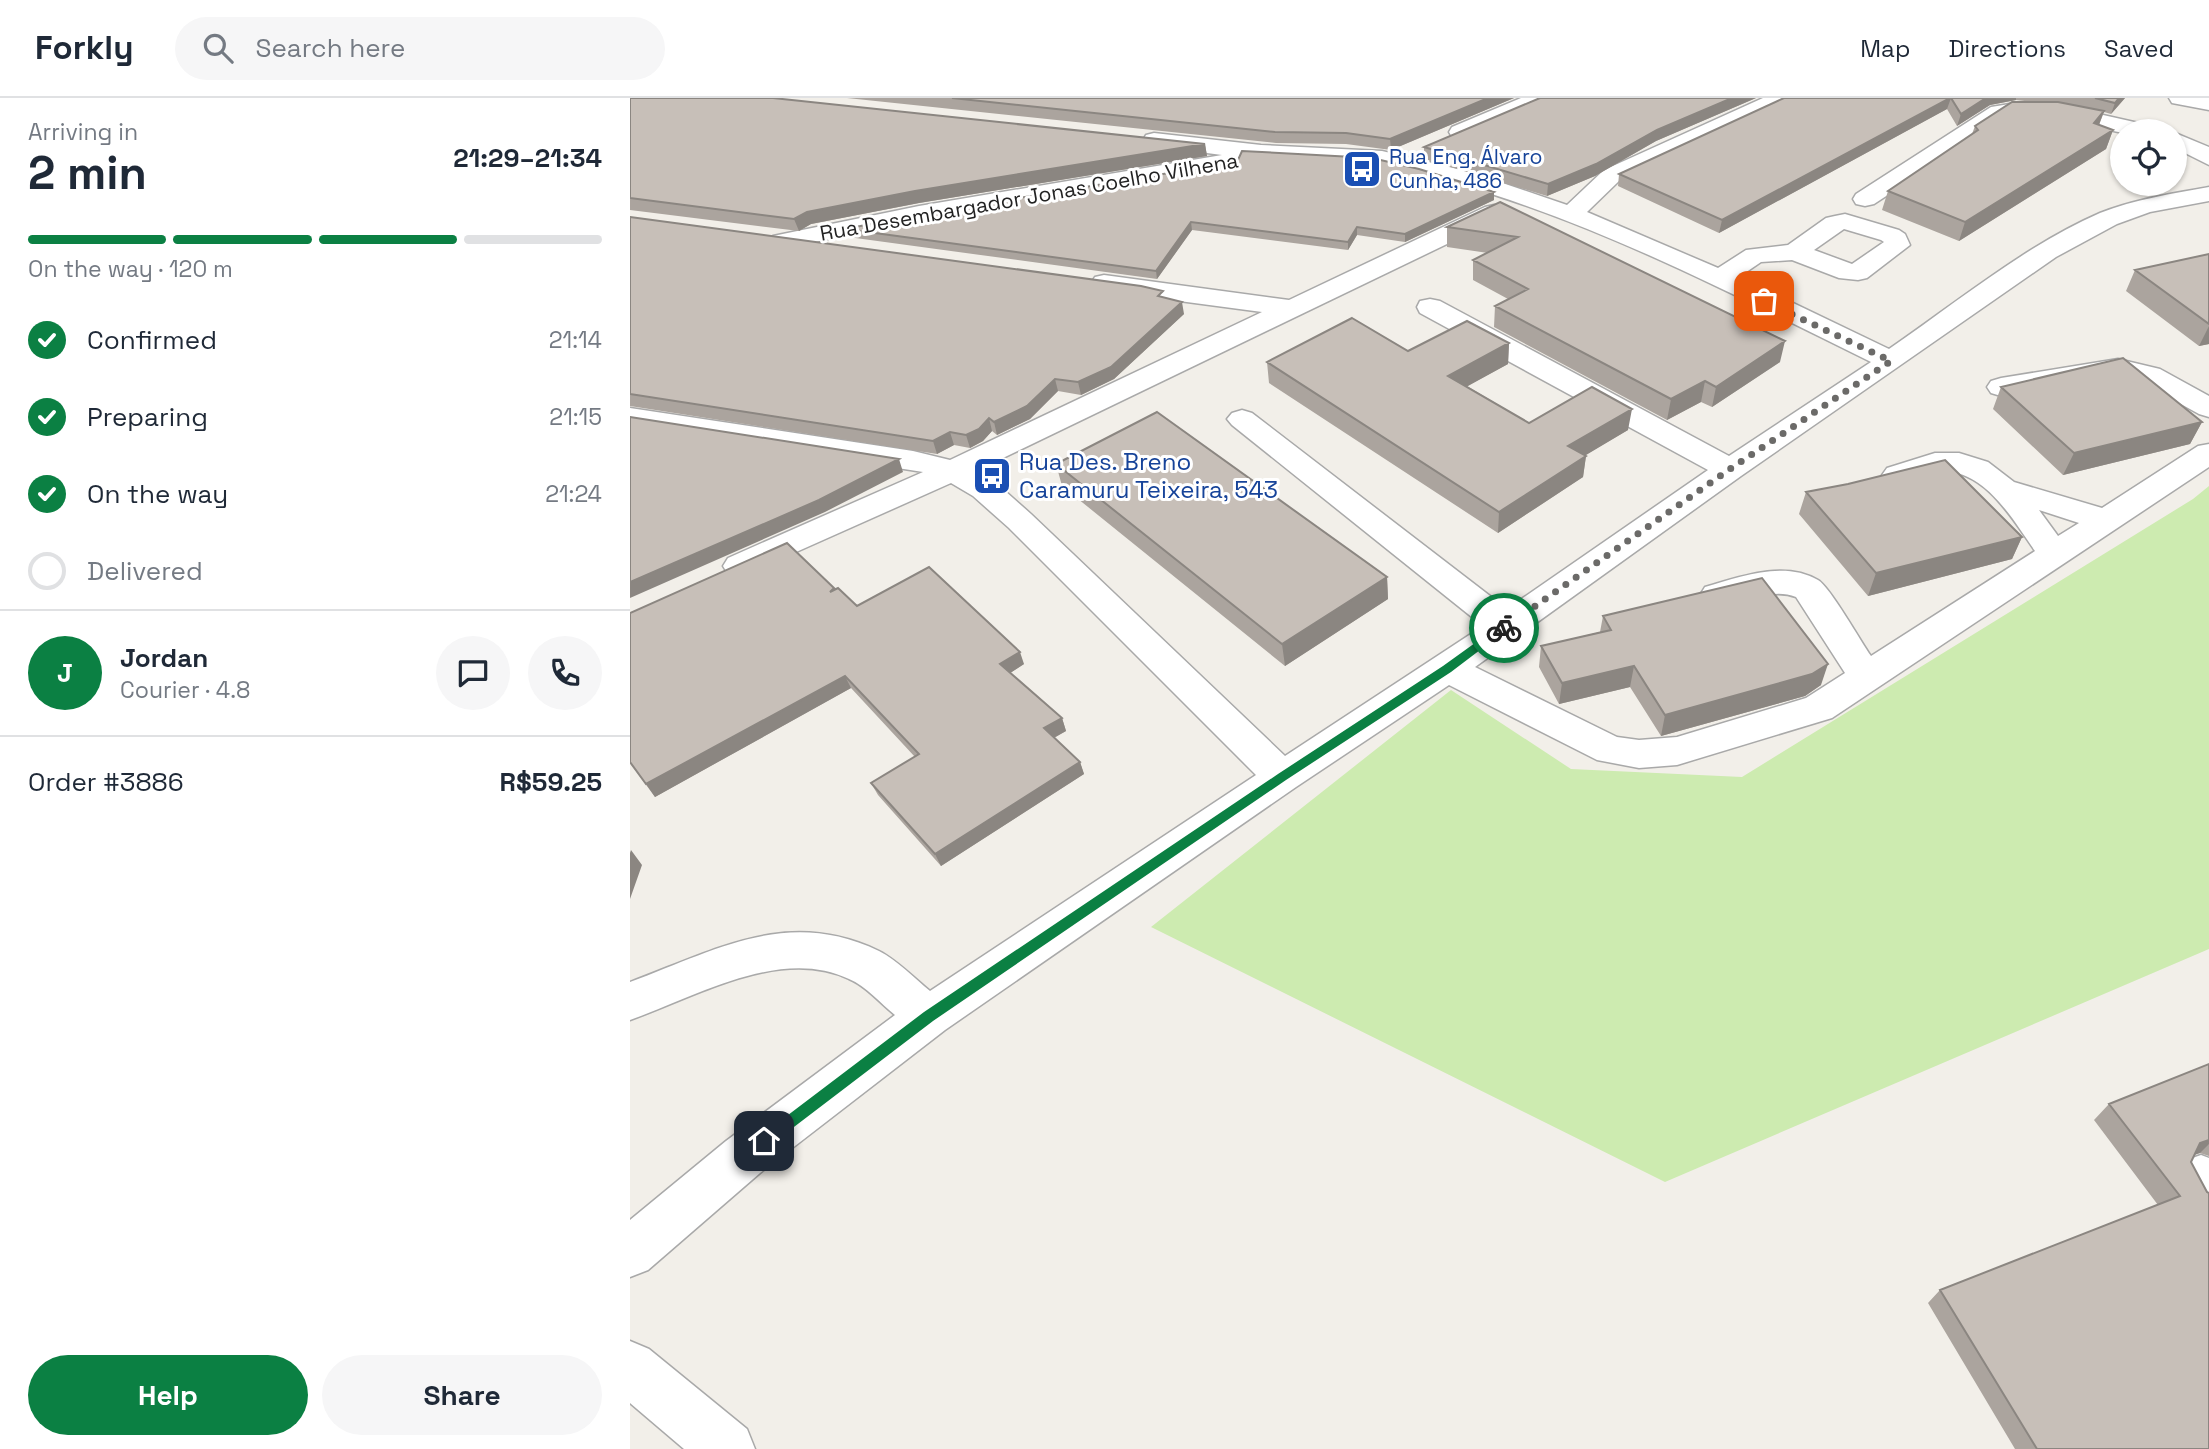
<!DOCTYPE html>
<meta charset="utf-8">
<style>
:root{--surface:#fff;--page:#f6f6f7;--text:#1f2937;--muted:#747a83;--line:#e0e1e3;--accent:#0b8043}
body{margin:0;font-family:"Space Grotesk",sans-serif;background:var(--page);color:var(--text);height:100vh;display:flex;flex-direction:column;font-size:26px;white-space:nowrap}
*{box-sizing:border-box;margin:0}
p{font-size:23px;color:var(--muted)}
.icon{flex:none;width:38px;height:38px;fill:none;stroke:currentColor;stroke-width:2;stroke-linecap:round;stroke-linejoin:round}
.map{position:relative;flex:1;overflow:hidden}
.panel{display:flex;flex-direction:column;background:var(--surface);width:630px}
.panel>*{flex:none}
.buttons{position:absolute;left:1480px;top:21px;display:grid;gap:14px}
.buttons a{display:grid;place-items:center;width:77px;height:77px;border-radius:50%;background:var(--surface);box-shadow:0 2px 5px #0004;font-size:35px}
.pin{position:absolute;display:grid;place-items:center;width:60px;height:60px;color:#fff;margin:-30px;border-radius:14px;box-shadow:0 4px 10px #0006}
.courier{position:absolute;display:grid;place-items:center;width:70px;height:70px;margin:-35px;border:5px solid #0b8043;border-radius:50%;background:#fff;color:#222;box-shadow:0 2px 9px #0007}
.overview em{font-style:normal;font-weight:600}
.overview div{display:flex;flex-direction:column-reverse}
.overview{display:flex;align-items:center;justify-content:space-between;height:119px;padding:0 28px}
h1{font-size:46px;font-weight:600;line-height:52px}
.bar{display:grid;grid-template-columns:repeat(4,1fr);gap:10px 7px;align-content:center;height:84px;padding:0 28px}
.bar i{height:9px;border-radius:5px;background:var(--line)}
.bar .on{background:var(--accent)}
.bar p{grid-column:span 4}
.line{display:flex;align-items:center;gap:18px;padding:0 28px;border-top:2px solid var(--line)}
.line div{flex:1}
.round{display:grid;place-items:center;flex:none;width:74px;height:74px;border-radius:37px;background:var(--page)}
ol{padding:0 28px;list-style:none}
li{display:flex;align-items:center;gap:21px;height:77px}
li p{margin-inline-start:auto}
li .icon{padding:7px;border-radius:50%;background:var(--accent);color:#fff;stroke-width:4}
li:last-child{color:var(--muted)}
li i{width:38px;height:38px;border:4px solid var(--line);border-radius:50%}
.cta{display:flex;gap:14px;margin-top:auto;padding:14px 28px}
.cta a{flex:1;height:80px;border-radius:42px;background:var(--accent);color:#fff;font-size:28px;font-weight:600;line-height:80px;text-align:center}
.cta a+a{background:var(--page);color:var(--text)}
header{display:flex;align-items:center;gap:42px;box-sizing:border-box;height:98px;padding:0 35px;background:var(--surface);border-bottom:2px solid var(--line)}
header strong{font-size:33px}
nav{display:flex;gap:38px;margin-inline-start:auto;font-size:24px}
.search{width:490px;height:63px;background:var(--page);display:flex;align-items:center;gap:18px;box-sizing:border-box;padding:0 24px;border-radius:38px;color:var(--muted);font-size:26px}
main{display:flex;flex:1;min-height:0}
.map>svg:first-child{display:block}
.grass{fill:#cdebb0}
.lines{fill:none;stroke-linecap:round;stroke-linejoin:round}
.minor-casing{stroke:#a9a9a9;stroke-width:3}
.minor{fill:#fff;fill-rule:evenodd}
.wall{fill:#aba49e}
.shaded-wall{fill:#8b8681}
.building{fill:#c7bfb8;stroke:#8b8681;stroke-width:2}
.route{fill:#0b8043}
.done{stroke:#6b6a68;stroke-width:7;stroke-dasharray:0 12.6}
.labels{text-anchor:middle;stroke-width:6;stroke-linejoin:round;paint-order:stroke}
.far-transit-label{font-size:21px;fill:#164399;stroke:#fff;text-anchor:start}
.far-street-label{font-size:21px;fill:#222;stroke:#fff}
.transit-label{font-size:24px;fill:#164399;stroke:#fff;text-anchor:start}
</style>
<header>
<strong>Forkly</strong>
<div class="search"><svg class="icon" aria-label="search" viewBox="0 0 24 24"><circle cx="10" cy="10" r="6"/><path d="M15 15l6 6"/></svg>Search here</div>
<nav><a>Map</a><a>Directions</a><a>Saved</a></nav>
</header>
<main>
<section class="panel">
<div class="overview"><div><h1>2 min</h1><p>Arriving in</p></div><em>21:29–21:34</em></div>
<div class="bar"><i class="on"></i><i class="on"></i><i class="on"></i><i></i><p>On the way · 120 m</p></div>
<ol>
<li><svg class="icon" aria-label="check" viewBox="0 0 24 24"><path d="M5 12l5 5 9-10"/></svg>Confirmed<p>21:14</p></li>
<li><svg class="icon" aria-label="check" viewBox="0 0 24 24"><path d="M5 12l5 5 9-10"/></svg>Preparing<p>21:15</p></li>
<li><svg class="icon" aria-label="check" viewBox="0 0 24 24"><path d="M5 12l5 5 9-10"/></svg>On the way<p>21:24</p></li>
<li><i></i>Delivered</li>
</ol>
<div class="line" style="height:126px"><b class="round" style="background:var(--accent);color:#fff">J</b><div><b>Jordan</b><p>Courier · 4.8</p></div><a class="round"><svg class="icon" aria-label="chat" viewBox="0 0 24 24"><path d="M4 5h16v11H9l-5 4z"/></svg></a><a class="round"><svg class="icon" aria-label="phone" viewBox="0 0 24 24"><path d="M5 4h4l2 5-3 2q2 4 5 5l2-3 5 2v4C11 20 4 13 5 4z"/></svg></a></div>
<div class="line" style="height:91px"><div>Order #3886</div><b>R$59.25</b></div>
<div class="cta"><a>Help</a><a>Share</a></div>
</section>
<div class="map">
<svg width="1579" height="1351" viewBox="0 0 1579 1351">
<rect width="100%" height="100%" fill="#f2efe9"/>
<path class="grass" d="M1579,388V851L1035,1084L521,829L821,592L941,671L1112,679L1563,401Z"/>
<g class="lines">
<defs>
<path id="minor" d="M891,0H921L918,5L838,39H822L819,34L822,29Z
M1133,0H1162L1159,5L990,82L957,114L1088,170L1116,152L1158,147L1196,120L1205,118L1215,116L1269,132L1275,136L1280,147L1237,180L1228,182L1209,180L1162,162L1131,164L1109,179L1259,251C1326,205 1396,147 1470,115C1505,101 1542,96 1579,89V103L1520,114L1487,126L1426,159L1111,378L845,569L987,639L1009,642L1047,639L1176,600L1215,575L1166,499C1135,487 1105,514 1075,505L1070,497L1075,489C1109,479 1154,462 1188,482C1200,489 1231,544 1241,558L1405,453C1383,422 1354,369 1309,374C1290,375 1277,389 1257,384L1252,377L1257,370L1305,355H1329L1358,364L1384,384L1472,410L1568,348L1579,346V369L1202,620L1047,667L1009,670L967,662L819,587L666,689L315,932L130,1075L18,1172L0,1179V1122L96,1043L265,917C251,906 236,888 219,881C151,848 65,899 0,922V884C86,852 158,809 249,853C267,862 284,880 300,893L626,677L379,430L343,398L321,385L110,479L98,476L93,468L98,460L293,374L0,328V310L283,353L320,362L632,214L474,193L465,191L461,185L465,179L474,177L659,202L855,109L864,107L873,109L876,114L873,119L346,373L365,384L401,416L655,658L853,528L602,327L597,321L602,315L612,312L622,315L877,511L1078,372L790,215L787,209L790,203L800,201L810,203L1099,358L1241,264C1088,189 934,107 766,70C715,58 660,64 608,59L611,63L607,68L599,70L289,122L152,151L143,148L139,143L143,138L289,108L592,57L516,47L513,42L516,37L524,35L631,47L752,53L840,74L937,107L974,72ZM1214,131L1251,142L1254,144L1222,166L1184,152ZM1409,412L1449,425L1428,438Z
M1539,0H1579V12L1542,5Z
M1386,5L1442,10L1522,28L1525,33L1493,35L1422,20H1375L1244,106L1235,108L1226,106L1223,101L1226,96L1361,9Z
M1545,35L1579,49V67L1545,50Z
M1488,261L1530,271L1579,298V319L1569,316L1511,284L1488,279L1371,298L1361,295L1357,289L1361,283L1371,280Z
M1571,1057L1579,1060V1115L1562,1108L1547,1080L1554,1063Z
M0,1243L19,1251L117,1331L125,1351H54L0,1305Z"/>
</defs>
<use href="#minor" class="minor-casing"/>
<use href="#minor" class="minor"/>
</g>
<path class="wall" d="M0,0L575,46L577,58L289,105L181,126L169,133L0,112Z
M217,0H884L761,52L716,46L646,45Z
M910,0H1126L1026,43L965,78L917,98L794,61V49Z
M1154,0H1495L1481,16L1474,14L1469,27L1483,32L1476,51L1329,143L1252,112L1258,93L1342,36L1345,28L1403,4L1386,2L1360,7L1327,28L1317,11L1089,135L988,88L989,76Z
M864,94V102L775,144L727,137L718,152L562,132L527,181L218,139L215,131Z
M870,104L1150,264L1082,309L1071,304L1037,322L864,229L865,208L878,201L843,182V162L858,155L817,149V129Z
M0,119L534,200L554,216L484,281L451,297L428,293L400,321L367,337L362,333L353,343L340,350L324,347L307,356L0,308Z
M1579,156V246L1569,248L1496,193L1505,172Z
M879,245L878,266L837,288L899,325L998,332L955,357L956,358L953,379L868,435L639,285L637,264Z
M1371,289L1572,324L1560,346L1433,377L1363,311Z
M426,366L757,479L758,501L655,568L432,388Z
M1218,386L1392,439L1382,461L1238,498L1169,416L1176,394Z
M204,492L227,508L394,566L380,575L432,620L436,633L424,640L450,664L454,676L311,768L248,697L241,685L285,659L221,590L25,699L0,665Z
M973,518L1191,587L1175,598L1031,638L1000,589L929,606L909,569L911,548L970,534Z
M1579,966V1058L1570,1055L1565,1056L1561,1064L1579,1351H1385L1298,1205L1310,1192L1528,1107L1464,1022L1479,1006Z"/>
<path class="shaded-wall" d="M858,0H884L761,52L760,41Z
M1102,0H1126L1026,43L965,78L917,98L918,86L1027,32Z
M1321,0L1317,11L1089,135L1092,122Z
M1356,0H1386V2L1360,7L1327,28L1331,16Z
M1489,0H1495L1481,16L1485,5Z
M1474,13L1467,32L1464,25Z
M1483,32L1476,51L1329,143L1335,124Z
M575,46L577,58L289,105L181,126L169,133L164,121L177,114L285,93Z
M864,94V102L775,144V136Z
M561,124L562,132L527,181L526,173Z
M727,129V137L718,152V144Z
M552,204L554,216L484,281L451,297L448,284Z
M1579,228V246L1569,248Z
M1155,243L1150,264L1082,309L1086,289Z
M879,245L878,266L818,299V278Z
M425,281L428,293L400,321L367,337L364,324Z
M1075,283L1071,304L1037,322L1041,301Z
M1002,311L998,332L936,369L938,348Z
M359,320L362,333L353,343L340,350L336,337Z
M1572,324L1560,346L1433,377L1444,355Z
M320,334L324,347L307,356L303,343Z
M956,358L953,379L868,435L869,414Z
M269,361L273,374L195,414L0,500V484Z
M1392,439L1382,461L1238,498L1246,475Z
M757,479L758,501L655,568L652,546Z
M390,554L394,566L374,579L370,566Z
M1198,566L1191,587L1175,598L1031,638L1035,617Z
M1004,568L1000,589L929,606L932,585Z
M215,578L221,590L25,699L16,686Z
M432,620L436,633L418,643L414,630Z
M450,664L454,676L311,768L305,756Z
M1,752L12,767L0,801V755Z
M1579,1042V1046L1570,1055L1553,1061L1570,1045Z"/>
<path class="building" d="M0,0H143L575,46L285,93L177,114L164,121L0,100Z
M322,0H858L760,41L716,35L645,34Z
M910,0H1102L1027,32L966,66L918,86L794,49Z
M1154,0H1320L1092,122L989,76Z
M1321,0H1356L1331,16Z
M1465,0H1489L1485,5Z
M1382,4H1428L1474,13L1464,25L1483,32L1335,124L1258,93L1348,32L1345,28Z
M612,53L742,60L789,71L864,94L775,136L727,129L718,144L561,124L526,173L215,131L287,117L599,65L608,62Z
M870,104L1155,243L1086,289L1075,283L1041,301L865,208L898,191L843,162L888,139L817,129Z
M0,119L511,188L533,193L528,198L552,204L481,269L448,284L425,281L397,308L364,324L359,320L349,331L336,337L320,334L303,343L0,296Z
M1579,156V226L1505,172Z
M722,220L778,253L837,223L879,245L818,278L899,325L962,289L1002,311L938,348L956,358L869,414L637,264Z
M1493,260L1572,324L1444,355L1371,289Z
M527,314L757,479L652,546L426,366Z
M0,319L269,361L189,402L0,484Z
M1315,362L1392,439L1246,475L1176,394L1218,386Z
M157,445L204,490L200,494L208,490L227,508L299,469L390,554L370,566L432,620L414,630L450,664L305,756L241,685L289,656L215,578L16,686L0,664V515Z
M1132,480L1198,566L1182,576L1035,617L1004,568L932,585L911,548L981,532L973,518Z
M1579,966V1042L1570,1045L1561,1064L1577,1094L1579,1095V1351H1407L1310,1192L1550,1098L1479,1006Z"/>
<path class="route" d="M870,527L879,530L821,574L656,682L303,923L139,1048H129V1039L294,914L648,676L813,568Z"/>
<g class="lines">
<path class="done" d="M874,530L1100,371L1261,263L1134,203"/>
</g>
<defs>
<symbol id="bus-square" viewBox="-11 -11 22 22"><rect x="-9" y="-9" width="18" height="18" rx="4" fill="#1a4fb4" stroke="#fff"/><path d="M-5-6H5V4H4V6H2V4H-2V6H-4V4H-5ZM-3.5-4V0h7V-4ZM-3.5 1.2v1.5H-2V1.2ZM2 1.2v1.5H3.5V1.2Z" fill="#fff"/></symbol>
</defs>
<g fill-rule="evenodd">
<use href="#bus-square" x="710" y="49" width="44" height="44"/>
<use href="#bus-square" x="340" y="356" width="44" height="44"/>
</g>
<g class="labels">
<g class="far-transit-label">
<text x="759" y="66">Rua Eng. Álvaro<tspan x="759" dy="24">Cunha, 486</tspan></text>
</g>
<g class="far-street-label">
<text transform="translate(399 99) rotate(-10)" y="7">Rua Desembargador Jonas Coelho Vilhena</text>
</g>
<g class="transit-label">
<text x="389" y="372">Rua Des. Breno<tspan x="389" dy="28">Caramuru Teixeira, 543</tspan></text>
</g>
</g>
</svg>
<div class="buttons">
<a><svg class="icon" aria-label="locate" viewBox="0 0 24 24"><circle cx="12" cy="12" r="6"/><path d="M12 2v4M12 18v4M2 12h4M18 12h4"/></svg></a>
</div>
<div class="pin" style="left:1134px;top:203px;background:#ea580c"><svg class="icon" aria-label="bag" viewBox="0 0 24 24"><path d="M5 8h14l-1 12H6zM9 8a3 3 0 0 1 6 0"/></svg></div>
<div class="pin" style="left:134px;top:1043px;background:#1f2937"><svg class="icon" aria-label="home" viewBox="0 0 24 24"><path d="M3 11l9-7 9 7M6 9v11h12V9"/></svg></div>
<div class="courier" style="left:874px;top:530px"><svg class="icon" aria-label="bike" viewBox="0 0 24 24"><circle cx="6" cy="16" r="4"/><circle cx="18" cy="16" r="4"/><path d="M6 16l4-8h5l3 8M10 8l3 8H6M13 5h3"/></svg></div>
</div>
</main>
